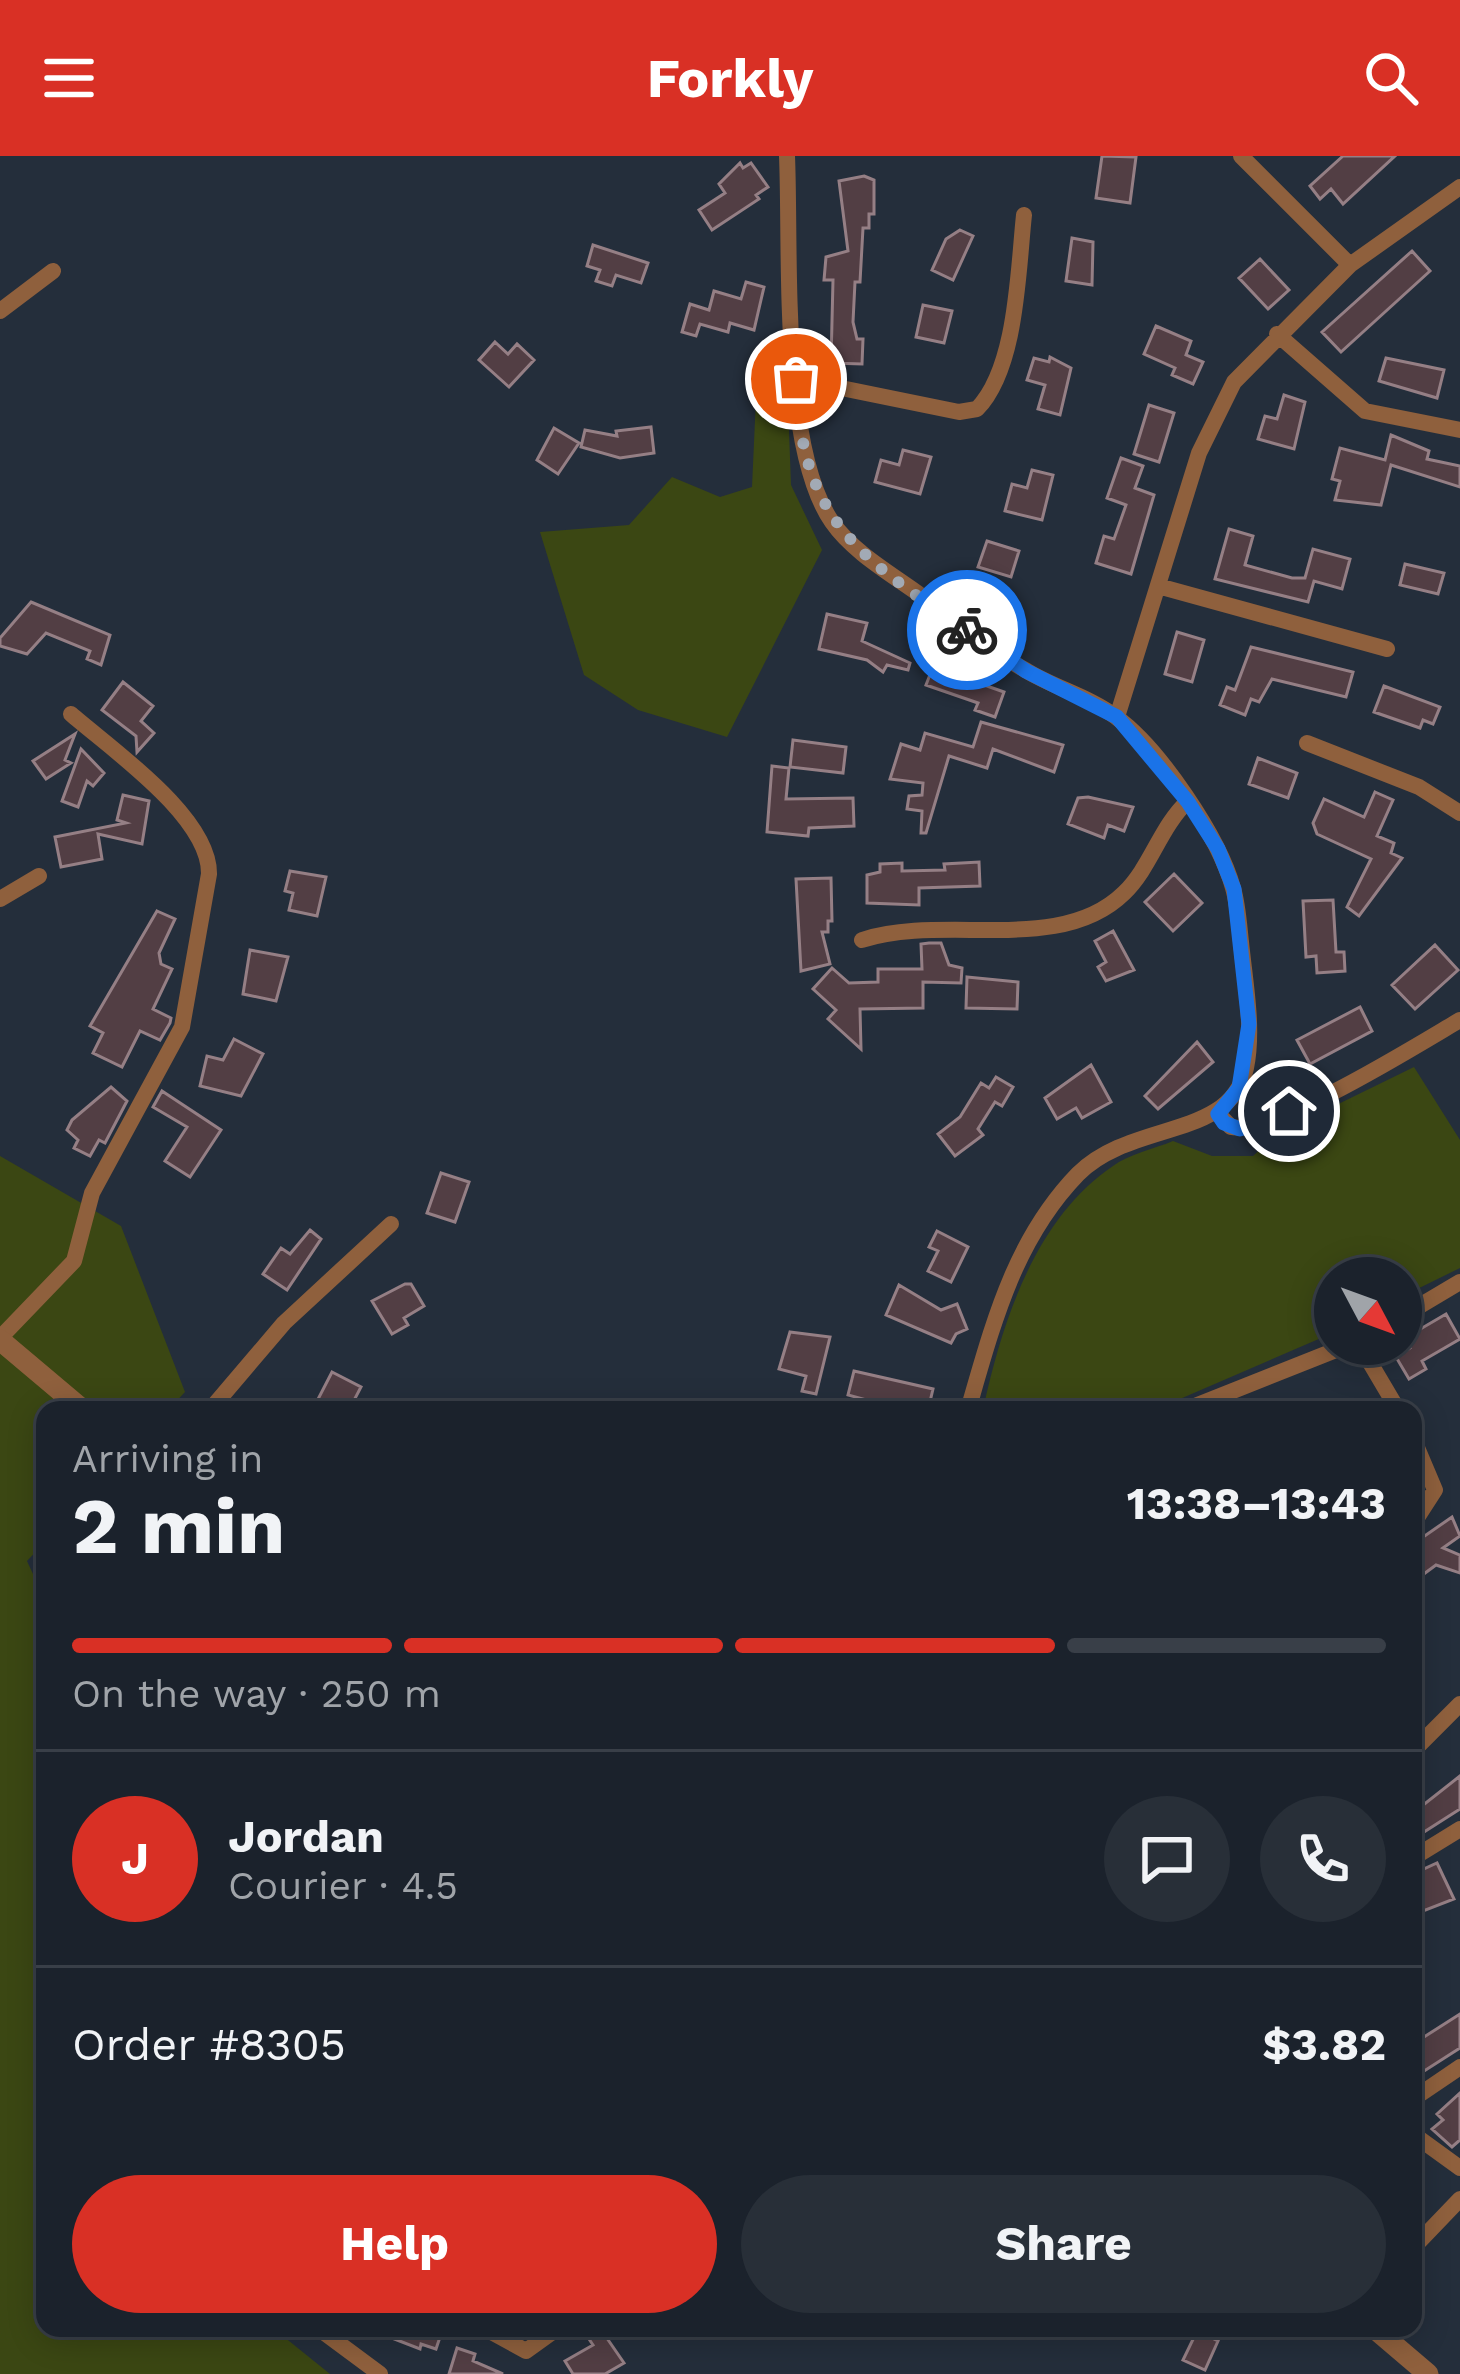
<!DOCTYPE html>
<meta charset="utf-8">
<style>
:root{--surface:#1b222c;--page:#282f38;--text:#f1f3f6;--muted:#a0a4a9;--line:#393f48;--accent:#d93025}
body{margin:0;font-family:"Work Sans",sans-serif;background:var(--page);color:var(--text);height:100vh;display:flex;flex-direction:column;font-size:45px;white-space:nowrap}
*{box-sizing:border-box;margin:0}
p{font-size:39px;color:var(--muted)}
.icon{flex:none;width:66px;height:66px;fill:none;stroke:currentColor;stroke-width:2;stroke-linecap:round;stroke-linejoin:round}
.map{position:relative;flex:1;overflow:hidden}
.side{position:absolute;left:36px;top:1245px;width:1386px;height:936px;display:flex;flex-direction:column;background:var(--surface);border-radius:24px;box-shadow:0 6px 30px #0003,0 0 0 3px var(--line)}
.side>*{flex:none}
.needle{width:78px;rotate:131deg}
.controls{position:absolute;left:1314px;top:1101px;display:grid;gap:24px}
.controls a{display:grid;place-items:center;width:108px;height:108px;border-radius:50%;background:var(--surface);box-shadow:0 6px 30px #0003,0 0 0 3px var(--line);font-size:60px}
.pin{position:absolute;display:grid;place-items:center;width:102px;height:102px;color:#fff;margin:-51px;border:6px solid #fff;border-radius:50%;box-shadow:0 3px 12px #0007}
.courier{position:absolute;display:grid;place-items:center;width:120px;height:120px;margin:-60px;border:9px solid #1a73e8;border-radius:50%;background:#fff;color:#222;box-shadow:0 3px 15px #0007}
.summary em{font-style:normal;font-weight:700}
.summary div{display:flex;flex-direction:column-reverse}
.summary{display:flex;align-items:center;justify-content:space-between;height:204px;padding:0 36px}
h1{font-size:78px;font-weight:700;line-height:90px}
.bar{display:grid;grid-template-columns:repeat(4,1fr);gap:18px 12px;align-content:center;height:144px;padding:0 36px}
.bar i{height:15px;border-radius:9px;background:var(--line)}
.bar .active{background:var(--accent)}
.bar p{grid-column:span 4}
.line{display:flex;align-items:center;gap:30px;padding:0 36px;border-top:3px solid var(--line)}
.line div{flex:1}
.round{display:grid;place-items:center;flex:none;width:126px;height:126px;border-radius:63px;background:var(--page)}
.button{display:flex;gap:24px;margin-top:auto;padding:24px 36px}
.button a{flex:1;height:138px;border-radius:72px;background:var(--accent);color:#fff;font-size:48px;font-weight:700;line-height:138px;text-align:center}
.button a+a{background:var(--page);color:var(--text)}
header{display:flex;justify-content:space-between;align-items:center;height:156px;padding:0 36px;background:var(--accent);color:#fff;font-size:54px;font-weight:700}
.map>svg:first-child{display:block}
.green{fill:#3b4713}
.building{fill:#523e44;stroke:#957f85;stroke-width:3}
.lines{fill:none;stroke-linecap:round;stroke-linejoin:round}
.minor{stroke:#8f603d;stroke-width:16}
.tertiary{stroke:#8f603d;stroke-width:21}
.done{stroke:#a2aab5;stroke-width:12;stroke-dasharray:0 21.6}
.route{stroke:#1a73e8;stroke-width:15}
</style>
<header><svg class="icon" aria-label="menu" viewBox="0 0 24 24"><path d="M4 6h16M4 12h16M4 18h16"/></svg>Forkly<svg class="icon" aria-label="search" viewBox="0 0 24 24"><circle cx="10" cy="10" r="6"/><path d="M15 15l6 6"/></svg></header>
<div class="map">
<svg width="1460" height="2218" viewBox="0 0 1460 2218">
<rect width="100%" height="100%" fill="#242e3b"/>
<path class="green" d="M756,242L788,248L791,329L822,394L727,581L638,554L584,519L540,376L629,369L672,321L720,341L752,331Z
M1414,911L1460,984V1112L1401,1141V1122H1335V1176L1173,1246L1085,1254L984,1249C1003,1163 1036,1062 1113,1010C1129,998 1154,993 1173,985L1212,1000H1253L1277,978Z
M0,1000L121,1070L185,1236L168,1254H45V1386L27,1405L45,1444V2172H273L330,2218H0Z"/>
<path class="building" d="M1102,0L1136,1L1130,47L1096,42Z
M1343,0H1395L1343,48L1331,33L1320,43L1310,30Z
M740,7L743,12L751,7L768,31L756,39L759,43L712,74L699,54L725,37L719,28Z
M864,20L874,24V58H869V72H863L860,126H855L853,166L857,183H863L862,208L831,207L833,124H824L826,101L848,95L839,25Z
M960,74L973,80L953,124L932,114L946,83Z
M1072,82L1093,86L1092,129L1066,125Z
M593,89L648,107L641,127L616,119L612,130L596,125L600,114L587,110Z
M1412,95L1430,115L1341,196L1322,176Z
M1260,103L1289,134L1268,153L1239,122Z
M746,126L764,131L754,174L730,167L728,176L700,168L696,180L682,176L690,148L709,154L714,135L741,143Z
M923,149L952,155L944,187L916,181Z
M1156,170L1191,185L1186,199L1203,206L1193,228L1172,219L1175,212L1144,198Z
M495,186L508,198L517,188L534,204L509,231L479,204Z
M1050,201L1071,212L1060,259L1038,253L1045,229L1027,224L1034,202L1049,206Z
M1386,202L1444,214L1437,242L1379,225Z
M1284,239L1305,246L1294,293L1258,283L1265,260L1277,263Z
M1149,249L1174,257L1159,306L1134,298Z
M651,271L654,297L620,302L581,291L585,274L617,280L616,275Z
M554,272L579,287L558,318L537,304Z
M1391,279L1429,295L1427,303L1460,310V331L1391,309L1381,349L1335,344L1340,325L1332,323L1340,292L1385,304Z
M903,294L931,301L920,338L875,326L881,304L899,309Z
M1121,302L1143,310L1135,332L1154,339L1131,418L1096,407L1104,380L1114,383L1126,349L1107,342Z
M1032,314L1053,319L1042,364L1005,355L1012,328L1027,332Z
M1229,373L1253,380L1245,409L1292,422H1305L1313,393L1350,403L1342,433L1314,425L1308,446L1215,423Z
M987,385L1019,395L1011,421L978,411Z
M1405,408L1444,417L1438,438L1400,429Z
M31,446L110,479L101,509L87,503L90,495L46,477L27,498L0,490V482Z
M827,458L867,467L862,485L910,507L908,514L887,509L883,516L867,504L819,493Z
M1177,476L1204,484L1192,526L1165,518Z
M1251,491L1353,516L1346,541L1272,523L1259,546L1251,543L1245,559L1220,549L1227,531L1235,534Z
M936,503L973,516L970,524L1004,536L995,561L975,554L978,547L926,529Z
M123,526L153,550L141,565L154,577L137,596L136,580L102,554Z
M1384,530L1440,551L1433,568L1423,564L1420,572L1374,556Z
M981,566L1063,589L1054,616L993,593L987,612L949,600L926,677H921L922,655L907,653L909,640L922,639L923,627L890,623L901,588L920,594L925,577L973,591Z
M75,578L65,604L71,607L46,623L33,605Z
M793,584L846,591L843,617L790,611Z
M81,593L104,617L93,630L87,625L78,651L62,645Z
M1258,602L1297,617L1288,642L1249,628Z
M772,610L789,612L786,643L853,642L854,670L809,672L808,680L767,676Z
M1375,636L1393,644L1377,680L1394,687L1391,697L1402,702L1359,760L1347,751L1371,703L1317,678L1313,667L1324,643L1364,661Z
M123,639L149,645L142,688L98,678L102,703L61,711L55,681L126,667L117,664Z
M1088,641L1133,651L1124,675L1108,669L1104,682L1068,668L1078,642Z
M979,706L980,730L919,732V749L867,747V719L880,716V708L902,707V715L945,714L944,708Z
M290,715L326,721L317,760L289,754L293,737L285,735Z
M1174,718L1202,747L1173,775L1145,746Z
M831,722L832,765H828V776H822L830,808L801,815L796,723Z
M1333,744L1336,796H1344L1345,815L1317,817L1316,800L1306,801L1303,745Z
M157,755L175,763L159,797L161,808L172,813L153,853L171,862L170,867L160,884L140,875L122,911L93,897L103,877L90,870Z
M1113,775L1134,814L1106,825L1098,811L1106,806L1095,785Z
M929,787H941L949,809L962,812L961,827L923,826V852L860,853L861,893L828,863L836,854L813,833L832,812L849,827L878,826V813H922L921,788Z
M1435,789L1458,814L1415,853L1392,829Z
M250,794L288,801L276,845L243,838Z
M967,821L1018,826L1017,853L966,852Z
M1360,851L1372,875L1310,908L1297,884Z
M234,883L263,898L241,940L200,930L207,900L223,904Z
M1197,886L1213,906L1158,953L1145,940Z
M1091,909L1111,946L1082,962L1076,952L1057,963L1045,942Z
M996,921L1013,931L1002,950L995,946L978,973L983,979L955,1000L938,978L960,961L981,927L989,932Z
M111,931L127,945L105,987L99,984L90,1000L74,992L78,984L67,974L72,964Z
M162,935L221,974L190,1021L165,1005L187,971L153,951Z
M441,1017L469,1026L455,1066L427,1057Z
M310,1074L321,1083L287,1134L263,1118L281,1092L290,1098Z
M937,1075L968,1091L951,1126L928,1115L938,1095L929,1091Z
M405,1128H411L424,1150L404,1162L408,1169L392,1178L372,1145Z
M899,1129L941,1154L957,1148L967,1173L956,1178L951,1187L886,1159Z
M1446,1158L1460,1183L1422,1205L1426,1213L1409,1223L1396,1201L1410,1192L1405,1182Z
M790,1176L830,1181L816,1238L802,1235L806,1220L779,1213Z
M854,1215L933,1233L928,1254H903L848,1239Z
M332,1216L361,1231L349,1254L315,1249Z
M1452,1361L1460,1380L1443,1392L1460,1399V1417L1436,1409L1413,1426V1388Z
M1460,1620V1653L1413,1683V1657Z
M1437,1707L1454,1743L1418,1757L1413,1718Z
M1460,1858V1892L1421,1917L1413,1905V1888Z
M1460,1937V1984L1452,1991L1432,1973L1443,1964L1437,1958Z
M366,2172H443L436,2193L421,2188L420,2193Z
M602,2175L624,2207L605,2218H573L565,2205L593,2189L589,2183Z
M1197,2175L1218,2185L1205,2214L1183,2204Z
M457,2192L475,2198L473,2205L503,2218H449Z"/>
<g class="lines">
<path class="minor" d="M787,0C791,94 780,291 832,366C852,395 888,416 916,436C952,463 988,493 1027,515C1055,532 1090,541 1116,561C1159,592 1219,681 1233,732C1238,749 1239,768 1241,786C1245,827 1254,872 1246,912C1231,984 1132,964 1078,1018C1014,1084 993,1168 968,1254
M1241,0L1350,109
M0,155L53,115
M1277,178L1365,255L1460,274
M797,223L959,256L977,253C1017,212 1018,114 1024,59
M1158,430L1387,493
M1117,561L1199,297L1234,226L1350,109L1460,31
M1307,587L1419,631L1460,657
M0,743L39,720
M862,784C944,757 1060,800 1124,737C1151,711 1160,671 1188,645
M1218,958L1231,971C1272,980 1419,888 1460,864
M1401,1161L1460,1126
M0,1182L74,1105L92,1037L182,871L209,718C210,661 111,593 71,558
M1359,1188L1398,1254
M210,1254L284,1167L391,1068
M1185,1254L1351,1188
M1413,1282L1435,1334L1413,1368
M1413,1595L1460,1548
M1413,1702L1460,1673
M1413,1943L1460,1911
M1413,1978L1460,2012
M1413,2092L1460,2043
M318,2172L380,2218
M484,2172L526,2195L558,2172"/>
<path class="tertiary" d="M0,1184L83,1254
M1374,2172L1428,2218"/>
</g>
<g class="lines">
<path class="done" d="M796,223C801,363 858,401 967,474"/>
<path class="route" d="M967,474L1026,515L1117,561L1188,646L1218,693L1234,733L1249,868L1239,932L1218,958L1224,967L1240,973L1289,955"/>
</g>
</svg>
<div class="controls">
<a><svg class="needle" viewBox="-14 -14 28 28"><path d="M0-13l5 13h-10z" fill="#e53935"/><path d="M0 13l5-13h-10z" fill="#a0a4a9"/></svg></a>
</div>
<div class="pin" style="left:796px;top:223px;background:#ea580c"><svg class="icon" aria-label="bag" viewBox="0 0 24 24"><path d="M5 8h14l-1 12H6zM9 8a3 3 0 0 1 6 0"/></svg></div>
<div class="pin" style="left:1289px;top:955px;background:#1f2937"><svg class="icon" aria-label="home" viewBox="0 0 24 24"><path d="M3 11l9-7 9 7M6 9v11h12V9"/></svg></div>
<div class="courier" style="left:967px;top:474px"><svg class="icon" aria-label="bike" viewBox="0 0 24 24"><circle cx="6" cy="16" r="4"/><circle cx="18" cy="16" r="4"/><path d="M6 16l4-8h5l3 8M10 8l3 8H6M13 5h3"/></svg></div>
<section class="side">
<div class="summary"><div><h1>2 min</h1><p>Arriving in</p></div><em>13:38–13:43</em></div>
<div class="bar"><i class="active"></i><i class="active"></i><i class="active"></i><i></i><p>On the way · 250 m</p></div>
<div class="line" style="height:216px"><b class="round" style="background:var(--accent);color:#fff">J</b><div><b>Jordan</b><p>Courier · 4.5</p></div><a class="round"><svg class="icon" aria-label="chat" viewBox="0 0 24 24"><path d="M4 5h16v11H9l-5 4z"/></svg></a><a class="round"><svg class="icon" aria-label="phone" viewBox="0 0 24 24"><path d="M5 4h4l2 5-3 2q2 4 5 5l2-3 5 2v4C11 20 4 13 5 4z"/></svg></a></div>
<div class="line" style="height:156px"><div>Order #8305</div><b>$3.82</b></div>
<div class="button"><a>Help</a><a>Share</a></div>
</section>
</div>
